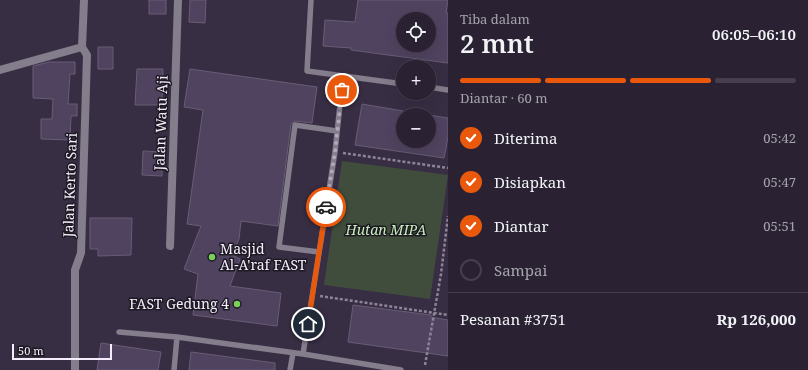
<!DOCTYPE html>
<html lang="id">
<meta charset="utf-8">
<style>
:root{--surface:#2a2233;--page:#362f3f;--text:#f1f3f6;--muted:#a5a4ac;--line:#463f4e;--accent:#ea580c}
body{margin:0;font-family:"Noto Serif",serif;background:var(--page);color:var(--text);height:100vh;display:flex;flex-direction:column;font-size:15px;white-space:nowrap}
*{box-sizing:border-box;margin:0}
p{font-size:13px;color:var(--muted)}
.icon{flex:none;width:22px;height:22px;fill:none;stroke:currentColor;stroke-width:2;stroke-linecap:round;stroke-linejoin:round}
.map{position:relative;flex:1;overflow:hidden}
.drawer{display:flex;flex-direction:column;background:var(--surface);width:360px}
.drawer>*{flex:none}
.tools{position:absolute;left:396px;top:12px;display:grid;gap:8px}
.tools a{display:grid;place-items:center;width:40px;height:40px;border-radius:50%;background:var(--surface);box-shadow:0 4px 16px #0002,0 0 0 1px var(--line);font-size:20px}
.scale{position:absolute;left:12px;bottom:10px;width:100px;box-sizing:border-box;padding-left:4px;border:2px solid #f4edfc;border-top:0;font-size:11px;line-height:14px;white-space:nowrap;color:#f4edfc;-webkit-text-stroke:3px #1d1923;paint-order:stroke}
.pin{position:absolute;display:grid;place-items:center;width:34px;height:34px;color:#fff;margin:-17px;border:2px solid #fff;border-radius:50%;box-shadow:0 1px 4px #0007}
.courier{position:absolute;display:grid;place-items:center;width:40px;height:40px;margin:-20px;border:3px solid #ea580c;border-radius:50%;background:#fff;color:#222;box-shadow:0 1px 5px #0007}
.headline em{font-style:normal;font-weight:600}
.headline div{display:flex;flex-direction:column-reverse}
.headline{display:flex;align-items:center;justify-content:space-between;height:68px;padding:0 12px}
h1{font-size:26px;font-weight:600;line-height:30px}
.bar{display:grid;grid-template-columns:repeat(4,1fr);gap:6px 4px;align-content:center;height:48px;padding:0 12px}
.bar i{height:5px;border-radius:3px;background:var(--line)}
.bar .selected{background:var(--accent)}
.bar p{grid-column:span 4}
.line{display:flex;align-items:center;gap:10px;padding:0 12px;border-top:1px solid var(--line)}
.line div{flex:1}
ol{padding:0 12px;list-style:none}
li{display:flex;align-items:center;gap:12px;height:44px}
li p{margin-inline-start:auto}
li .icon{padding:4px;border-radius:50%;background:var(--accent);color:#fff;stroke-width:4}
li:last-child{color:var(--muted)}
li i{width:22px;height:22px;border:2px solid var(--line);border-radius:50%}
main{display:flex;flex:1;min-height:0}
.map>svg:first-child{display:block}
.green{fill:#404d3c}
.building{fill:#504360;stroke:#685d75;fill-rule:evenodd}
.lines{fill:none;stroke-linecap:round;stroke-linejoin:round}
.path{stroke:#8d8497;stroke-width:2.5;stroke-dasharray:3 2;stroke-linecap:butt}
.lane{stroke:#847d8b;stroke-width:5.5}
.street{stroke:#847d8b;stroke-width:8}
.done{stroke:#b2aabc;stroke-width:4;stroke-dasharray:0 7.2}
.route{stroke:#ea580c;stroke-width:5}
.poi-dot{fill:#7ad157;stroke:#1d1923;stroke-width:1.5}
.labels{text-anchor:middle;stroke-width:3;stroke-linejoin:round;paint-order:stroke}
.street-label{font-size:14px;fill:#f4edfc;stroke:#1d1923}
.park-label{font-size:14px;font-style:italic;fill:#c8efbb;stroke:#1d1923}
.poi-label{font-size:14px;fill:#f4edfc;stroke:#1d1923;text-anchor:start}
</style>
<main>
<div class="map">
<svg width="448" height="370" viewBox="0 0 448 370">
<rect width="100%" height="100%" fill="#382e44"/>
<path class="green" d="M342,161L448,175L430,299L324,285Z"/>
<path class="building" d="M149,0H166V14H149Z
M190,0H206L205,23L189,22Z
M358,0H448L446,13H448V63L351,50V48L323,46L325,20L355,22ZM403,19H429V45H403Z
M98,47H113V69H98Z
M49,62H75V74H70L68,104H77V116H71L70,140L41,139V119H52L53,99L33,98V66Z
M137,69H163L162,105H135Z
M190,69L317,87L312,123L295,121L291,124L278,226L241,221L239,239L232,255L240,259L230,286L281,293L277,326L193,315L198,274L184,269L201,226L187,224L203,110L184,107Z
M362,104L403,111V141H429V115L448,118V137L444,158L355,145Z
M143,151L162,152V176L142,175Z
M90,218H132L131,255L98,256V249H90Z
M353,305L431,315V317L448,320V356L348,342Z
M101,343L161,352L158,370H97Z
M191,352L275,363V370H189Z"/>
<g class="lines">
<path class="path" d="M343,153L448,168
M320,296L448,315
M425,365L441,274L448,216"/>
<path class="lane" d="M311,0L307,71L403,84
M429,87L448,90
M319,252L279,247L295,125L337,131
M119,332L177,337L303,354L401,370
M303,354L335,152L343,76
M174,370L177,337
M290,370L293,353"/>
<path class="street" d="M0,70L82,47
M170,246L178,0
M75,370V270L81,253L87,55L82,47L84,0"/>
</g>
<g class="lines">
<path class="done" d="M326,207L335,152L342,90"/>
<path class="route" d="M308,324L326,207"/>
</g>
<g class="poi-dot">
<circle cx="212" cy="257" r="4"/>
<circle cx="237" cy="304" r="4"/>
</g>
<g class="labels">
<g class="street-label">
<text transform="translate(161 123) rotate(-88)" y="5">Jalan Watu Aji</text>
<text transform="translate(70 185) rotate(-88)" y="5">Jalan Kerto Sari</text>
</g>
<g class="park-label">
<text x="386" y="235">Hutan MIPA</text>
</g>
<g class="poi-label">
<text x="220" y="254">Masjid<tspan x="220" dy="16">Al-A'raf FAST</tspan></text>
<text x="229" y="309" text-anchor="end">FAST Gedung 4</text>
</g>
</g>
</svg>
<div class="tools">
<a><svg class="icon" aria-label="locate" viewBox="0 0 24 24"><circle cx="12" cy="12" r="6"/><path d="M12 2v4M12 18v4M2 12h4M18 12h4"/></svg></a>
<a>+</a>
<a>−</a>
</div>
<div class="scale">50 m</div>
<div class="pin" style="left:342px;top:90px;background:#ea580c"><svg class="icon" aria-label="bag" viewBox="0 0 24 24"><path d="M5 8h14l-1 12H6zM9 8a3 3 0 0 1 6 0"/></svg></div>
<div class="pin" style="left:308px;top:324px;background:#1f2937"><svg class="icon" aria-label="home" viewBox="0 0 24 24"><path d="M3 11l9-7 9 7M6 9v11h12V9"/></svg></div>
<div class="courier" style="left:326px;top:207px"><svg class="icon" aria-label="car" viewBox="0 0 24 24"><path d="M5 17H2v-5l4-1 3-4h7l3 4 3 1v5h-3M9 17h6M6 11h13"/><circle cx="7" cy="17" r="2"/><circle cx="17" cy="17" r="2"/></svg></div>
</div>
<section class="drawer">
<div class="headline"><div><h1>2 mnt</h1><p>Tiba dalam</p></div><em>06:05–06:10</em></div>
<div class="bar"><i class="selected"></i><i class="selected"></i><i class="selected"></i><i></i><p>Diantar · 60 m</p></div>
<ol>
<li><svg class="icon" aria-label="check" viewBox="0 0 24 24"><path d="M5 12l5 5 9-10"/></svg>Diterima<p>05:42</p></li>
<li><svg class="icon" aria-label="check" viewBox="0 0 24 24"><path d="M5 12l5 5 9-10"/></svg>Disiapkan<p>05:47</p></li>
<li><svg class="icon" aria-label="check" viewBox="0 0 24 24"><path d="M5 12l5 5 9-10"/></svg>Diantar<p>05:51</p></li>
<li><i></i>Sampai</li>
</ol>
<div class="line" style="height:52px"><div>Pesanan #3751</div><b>Rp 126,000</b></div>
</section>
</main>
